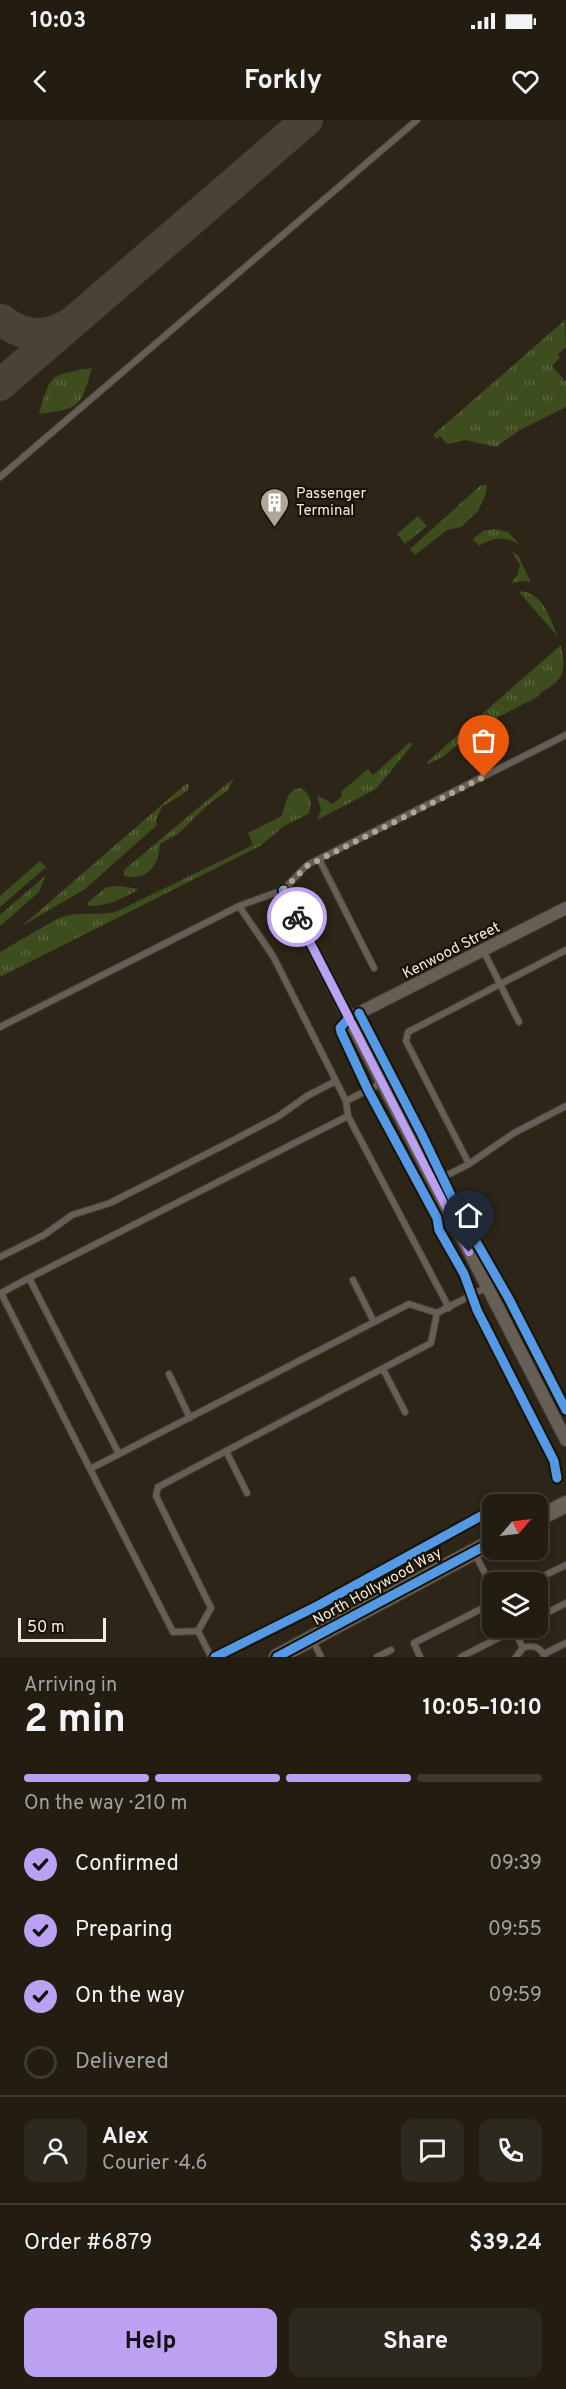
<!DOCTYPE html>
<meta charset="utf-8">
<style>
:root{--surface:#221c11;--page:#2e291f;--text:#f1f3f6;--muted:#a2a19f;--line:#3f3a31;--accent:#bca0f2}
body{margin:0;font-family:Overpass,sans-serif;background:var(--page);color:var(--text);height:100vh;display:flex;flex-direction:column;font-size:22px;white-space:nowrap}
*{box-sizing:border-box;margin:0}
p{font-size:20px;color:var(--muted)}
.icon{flex:none;width:33px;height:33px;fill:none;stroke:currentColor;stroke-width:2;stroke-linecap:round;stroke-linejoin:round}
.map{position:relative;height:1537px;overflow:hidden}
.side{display:flex;flex-direction:column;background:var(--surface);flex:1}
.side>*{flex:none}
.needle{width:39px;rotate:62deg}
.controls{position:absolute;left:482px;top:1374px;display:grid;gap:12px}
.controls a{display:grid;place-items:center;width:66px;height:66px;border-radius:12px;background:var(--surface);box-shadow:0 3px 9px #0003,0 0 0 2px var(--line);font-size:30px}
.scale{position:absolute;left:18px;bottom:15px;width:88px;box-sizing:border-box;padding-left:6px;border:3px solid #f5ecdd;border-top:0;font-size:16px;line-height:21px;white-space:nowrap;color:#f5ecdd;-webkit-text-stroke:4px #181207;paint-order:stroke}
.pin{position:absolute;display:grid;place-items:center;width:51px;height:51px;color:#fff;margin:-62px -26px;border-radius:50% 50% 50% 0;rotate:-45deg;box-shadow:0 0 6px #0007}
.pin .icon{rotate:45deg}
.courier{position:absolute;display:grid;place-items:center;width:60px;height:60px;margin:-30px;border:4px solid #bca0f2;border-radius:50%;background:#fff;color:#222;box-shadow:0 2px 8px #0007}
.summary em{font-style:normal;font-weight:700}
.summary div{display:flex;flex-direction:column-reverse}
.summary{display:flex;align-items:center;justify-content:space-between;height:102px;padding:0 24px}
h1{font-size:39px;font-weight:700;line-height:45px}
.bar{display:grid;grid-template-columns:repeat(4,1fr);gap:9px 6px;align-content:center;height:72px;padding:0 24px}
.bar i{height:8px;border-radius:4px;background:var(--line)}
.bar .selected{background:var(--accent)}
.bar p{grid-column:span 4}
.line{display:flex;align-items:center;gap:15px;padding:0 24px;border-top:2px solid var(--line)}
.line div{flex:1}
.round{display:grid;place-items:center;flex:none;width:63px;height:63px;border-radius:12px;background:var(--page)}
ol{padding:0 24px;list-style:none}
li{display:flex;align-items:center;gap:18px;height:66px}
li p{margin-inline-start:auto}
li .icon{padding:6px;border-radius:50%;background:var(--accent);color:#111;stroke-width:4}
li:last-child{color:var(--muted)}
li i{width:33px;height:33px;border:3px solid var(--line);border-radius:50%}
.cta{display:flex;gap:12px;margin-top:auto;padding:12px 24px}
.cta a{flex:1;height:69px;border-radius:12px;background:var(--accent);color:#111;font-size:24px;font-weight:700;line-height:69px;text-align:center}
.cta a+a{background:var(--page);color:var(--text)}
.status{display:flex;justify-content:space-between;align-items:center;height:42px;padding:0 30px;background:var(--surface);direction:ltr}
.status svg{height:16px;fill:currentColor}
header{display:flex;justify-content:space-between;align-items:center;height:78px;padding:0 24px;background:var(--surface);font-size:27px;font-weight:700}
.map>svg:first-child{display:block}
.grass{fill:url(#grass-tufts)}
.lines{fill:none;stroke-linecap:round;stroke-linejoin:round}
.taxiway{stroke:#4a4237;stroke-width:32}
.lane-casing{stroke:#474034;stroke-width:8}
.street-casing{stroke:#474034;stroke-width:14}
.secondary-casing{stroke:#474034;stroke-width:18}
.lane{stroke:#665e57;stroke-width:6}
.street{stroke:#665e57;stroke-width:12}
.secondary{stroke:#696057;stroke-width:16}
.cycleway-casing{stroke:#181207;stroke-width:13}
.cycleway{stroke:#5399e6;stroke-width:9}
.done{stroke:#afa698;stroke-width:6;stroke-dasharray:0 10.8}
.route{stroke:#bca0f2;stroke-width:8}
.labels{text-anchor:middle;stroke-width:4.5;stroke-linejoin:round;paint-order:stroke}
.poi-label{font-size:15px;fill:#f5ecdd;stroke:#181207;text-anchor:start}
.street-label{font-size:15px;fill:#f5ecdd;stroke:#181207}
</style>
<div class="status"><b>10:03</b><svg viewBox="0 0 49 12"><path d="M0 12V9h3v3zM5 12V6h3v6zM10 12V3h3v9zM15 12V0h3v12zM26 1h20v11H26zM47 4h2v5h-2z"/></svg></div>
<header><svg class="icon" aria-label="back" viewBox="0 0 24 24"><path d="M15 5l-7 7 7 7"/></svg>Forkly<svg class="icon" aria-label="heart" viewBox="0 0 24 24"><path d="M12 20l-8-8c-3-5 5-10 8-4 3-6 11-1 8 4z"/></svg></header>
<div class="map">
<svg width="566" height="1537" viewBox="0 0 566 1537">
<defs>
<pattern id="grass-tufts" width="24" height="20" patternUnits="userSpaceOnUse" patternTransform="scale(1.5)"><rect width="24" height="20" fill="#3d4d1e"/><path d="M3 7l-1-3M5 7V3M7 7l1-3M15 17l-1-3M17 17v-4M19 17l1-3" fill="none" stroke="#5a673e"/></pattern>
</defs>
<rect width="100%" height="100%" fill="#2d2517"/>
<path class="grass" d="M565,200L566,227L558,234L560,238L552,246L566,262V287L520,310L496,327L465,320L447,324L440,316L437,319L433,315Z
M92,248C80,288 81,288 39,294C51,253 50,255 92,248Z
M481,365H487L486,374L478,391L461,407L447,410L415,435L410,429Z
M418,396L427,406L405,424L397,414Z
M495,409L508,412L521,426C506,415 494,417 479,426L473,419L483,411Z
M512,432L518,435L531,462L524,461L511,463L517,456L520,445Z
M518,471C544,472 549,497 558,517Z
M561,525C566,553 564,560 540,573L539,576L483,605L481,602L467,609L469,615L444,636L428,644L427,642Z
M410,622L412,625L376,669L317,700L321,690L317,675L333,684L342,676L341,672L368,649L373,655Z
M234,658L227,671L209,684L178,714L160,724C159,746 147,761 124,756V750Z
M187,663L189,666L187,671L162,687L156,700L157,705L85,769L22,806Z
M301,668C311,674 313,684 308,694L284,706L260,726L0,857V832L57,799C76,790 98,797 118,791L253,725L248,713L282,696C286,684 286,669 301,668Z
M40,741L46,747L0,787V776Z
M45,756L39,772L0,806V795Z
M120,766L139,769C122,779 109,786 89,786L87,783L107,767Z"/>
<g class="lines">
<path class="taxiway" d="M2,200C21,216 46,219 68,205
M0,265L307,0"/>
<defs>
<path id="lane" d="M0,357L417,0
M319,739L374,848
M239,786L273,836L336,961
M483,830L519,902
M0,907L239,786L283,770L307,745L566,615
M346,981L348,996L29,1158L119,1334L409,1184L437,1193
M348,996L449,1188
M469,1044L406,921L408,912L566,830
M434,1062L469,1044L514,1013L566,986
M0,1137L44,1115L72,1095L110,1083L228,1023L279,996L307,976L336,961L346,981L382,963
M29,1158L1,1173L90,1349
M353,1160L374,1202
M383,1249L405,1292
M169,1254L190,1298
M226,1331L247,1373
M119,1334L90,1349L173,1512L198,1511L211,1537
M474,1432L492,1467
M531,1462L566,1445
M537,1498L566,1483
M198,1511L211,1488L156,1376L158,1367L431,1223L437,1193L487,1167
M312,1519L321,1537
M544,1534L566,1523
M377,1537L391,1530
M420,1537L414,1523L481,1489
M461,1537L514,1510L523,1528
M516,1537L523,1528C533,1524 541,1528 545,1537"/>
<path id="street" d="M283,770L566,1320
M349,898L566,788"/>
<path id="secondary" d="M537,1399L566,1384
M277,1537L492,1422"/>
</defs>
<use href="#lane" class="lane-casing"/>
<use href="#street" class="street-casing"/>
<use href="#secondary" class="secondary-casing"/>
<use href="#lane" class="lane"/>
<use href="#street" class="street"/>
<use href="#secondary" class="secondary"/>
<defs>
<path id="cycleway" d="M283,770L349,898L340,908L341,912L368,970L437,1098L439,1110L464,1154L477,1190L554,1341L557,1358
M359,893L422,1015L458,1090L509,1179L566,1290
M215,1537L319,1485L492,1390
M277,1537L492,1422"/>
</defs>
<use href="#cycleway" class="cycleway-casing"/>
<use href="#cycleway" class="cycleway"/>
</g>
<g class="lines">
<path class="done" d="M297,797L283,770L307,746L484,657"/>
<path class="route" d="M297,797L469,1132"/>
</g>
<defs>
<symbol id="building-pin" viewBox="-11 -11 22 30"><path d="M0 17L-7.5 6A9.5 9.5 0 1 1 7.5 6Z" fill="#afa698" stroke="#181207"/><path d="M-4-6H4V6H1V3H-1V6H-4ZM-2.5-4.3h1.7v1.8h-1.7ZM.8-4.3h1.7v1.8H.8ZM-2.5-1h1.7V.8h-1.7ZM.8-1h1.7V.8H.8Z" fill="#fff"/></symbol>
</defs>
<g fill-rule="evenodd">
<use href="#building-pin" x="258" y="366" width="33" height="45"/>
</g>
<g class="labels">
<g class="poi-label">
<text x="296" y="378">Passenger<tspan x="296" dy="17">Terminal</tspan></text>
</g>
<g class="street-label">
<text transform="translate(451 830) rotate(-27)" y="5">Kenwood Street</text>
<text transform="translate(377 1466) rotate(-29)" y="5">North Hollywood Way</text>
</g>
</g>
</svg>
<div class="controls">
<a><svg class="needle" viewBox="-14 -14 28 28"><path d="M0-13l5 13h-10z" fill="#e53935"/><path d="M0 13l5-13h-10z" fill="#a2a19f"/></svg></a>
<a><svg class="icon" aria-label="layers" viewBox="0 0 24 24"><path d="M12 4l9 5-9 5-9-5zM3 14l9 5 9-5"/></svg></a>
</div>
<div class="scale">50 m</div>
<div class="pin" style="left:484px;top:657px;background:#ea580c"><svg class="icon" aria-label="bag" viewBox="0 0 24 24"><path d="M5 8h14l-1 12H6zM9 8a3 3 0 0 1 6 0"/></svg></div>
<div class="pin" style="left:469px;top:1132px;background:#1f2937"><svg class="icon" aria-label="home" viewBox="0 0 24 24"><path d="M3 11l9-7 9 7M6 9v11h12V9"/></svg></div>
<div class="courier" style="left:297px;top:797px"><svg class="icon" aria-label="bike" viewBox="0 0 24 24"><circle cx="6" cy="16" r="4"/><circle cx="18" cy="16" r="4"/><path d="M6 16l4-8h5l3 8M10 8l3 8H6M13 5h3"/></svg></div>
</div>
<section class="side">
<div class="summary"><div><h1>2 min</h1><p>Arriving in</p></div><em>10:05–10:10</em></div>
<div class="bar"><i class="selected"></i><i class="selected"></i><i class="selected"></i><i></i><p>On the way · 210 m</p></div>
<ol>
<li><svg class="icon" aria-label="check" viewBox="0 0 24 24"><path d="M5 12l5 5 9-10"/></svg>Confirmed<p>09:39</p></li>
<li><svg class="icon" aria-label="check" viewBox="0 0 24 24"><path d="M5 12l5 5 9-10"/></svg>Preparing<p>09:55</p></li>
<li><svg class="icon" aria-label="check" viewBox="0 0 24 24"><path d="M5 12l5 5 9-10"/></svg>On the way<p>09:59</p></li>
<li><i></i>Delivered</li>
</ol>
<div class="line" style="height:108px"><a class="round"><svg class="icon" aria-label="person" viewBox="0 0 24 24"><circle cx="12" cy="8" r="4"/><path d="M4 21q1-7 8-7t8 7"/></svg></a><div><b>Alex</b><p>Courier · 4.6</p></div><a class="round"><svg class="icon" aria-label="chat" viewBox="0 0 24 24"><path d="M4 5h16v11H9l-5 4z"/></svg></a><a class="round"><svg class="icon" aria-label="phone" viewBox="0 0 24 24"><path d="M5 4h4l2 5-3 2q2 4 5 5l2-3 5 2v4C11 20 4 13 5 4z"/></svg></a></div>
<div class="line" style="height:78px"><div>Order #6879</div><b>$39.24</b></div>
<div class="cta"><a>Help</a><a>Share</a></div>
</section>
